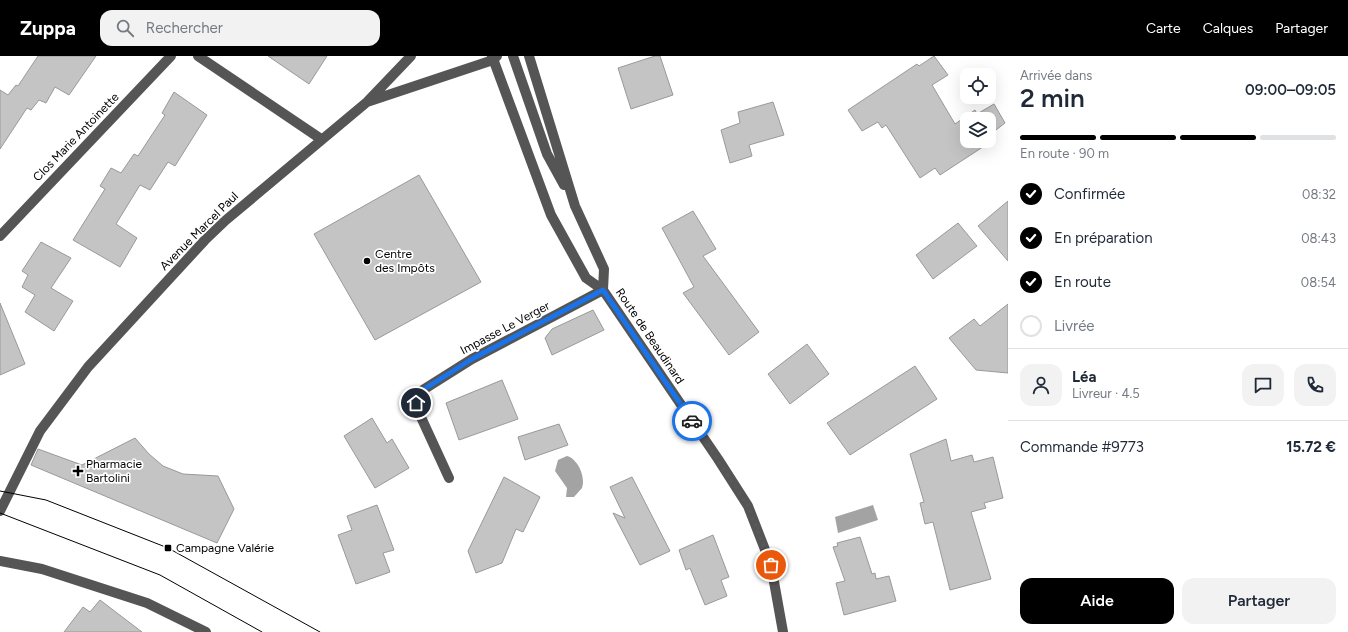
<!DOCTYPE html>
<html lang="fr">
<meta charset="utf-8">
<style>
:root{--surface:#fff;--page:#f2f2f3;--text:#1f2937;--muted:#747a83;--line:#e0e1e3;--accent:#000}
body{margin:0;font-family:Figtree,sans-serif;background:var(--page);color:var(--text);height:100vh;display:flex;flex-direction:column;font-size:15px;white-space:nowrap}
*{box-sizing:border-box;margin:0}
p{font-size:13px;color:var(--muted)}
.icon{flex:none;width:22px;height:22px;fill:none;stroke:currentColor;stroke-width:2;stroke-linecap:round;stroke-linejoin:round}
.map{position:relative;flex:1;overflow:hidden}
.drawer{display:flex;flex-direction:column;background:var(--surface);width:340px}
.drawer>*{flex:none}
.tools{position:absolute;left:960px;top:12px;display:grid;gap:8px}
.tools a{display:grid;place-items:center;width:36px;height:36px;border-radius:8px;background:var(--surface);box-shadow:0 4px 16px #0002;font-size:20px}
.pin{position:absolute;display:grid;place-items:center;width:34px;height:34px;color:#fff;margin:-17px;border:2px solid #fff;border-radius:50%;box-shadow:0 1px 4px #0007}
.courier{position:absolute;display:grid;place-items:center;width:40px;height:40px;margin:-20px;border:3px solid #1a73e8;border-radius:50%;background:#fff;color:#222;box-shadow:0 1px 5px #0007}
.overview em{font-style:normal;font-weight:600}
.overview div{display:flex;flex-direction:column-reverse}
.overview{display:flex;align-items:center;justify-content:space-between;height:68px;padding:0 12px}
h1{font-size:26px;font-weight:600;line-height:30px}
.bar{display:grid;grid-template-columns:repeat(4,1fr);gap:6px 4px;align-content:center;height:48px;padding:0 12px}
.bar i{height:5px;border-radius:3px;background:var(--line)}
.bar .selected{background:var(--accent)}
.bar p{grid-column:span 4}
.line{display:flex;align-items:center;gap:10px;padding:0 12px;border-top:1px solid var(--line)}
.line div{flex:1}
.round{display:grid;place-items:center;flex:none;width:42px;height:42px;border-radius:12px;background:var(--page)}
ol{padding:0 12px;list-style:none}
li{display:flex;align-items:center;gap:12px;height:44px}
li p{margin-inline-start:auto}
li .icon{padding:4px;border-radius:50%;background:var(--accent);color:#fff;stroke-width:4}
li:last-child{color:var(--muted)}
li i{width:22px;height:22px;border:2px solid var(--line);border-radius:50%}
.button{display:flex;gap:8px;margin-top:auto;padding:8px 12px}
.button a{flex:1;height:46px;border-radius:12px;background:var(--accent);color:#fff;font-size:16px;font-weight:600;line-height:46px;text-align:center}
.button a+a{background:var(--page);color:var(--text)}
header{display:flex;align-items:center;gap:24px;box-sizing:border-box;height:56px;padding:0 20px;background:var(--accent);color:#fff}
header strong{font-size:19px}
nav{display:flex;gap:22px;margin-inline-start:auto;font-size:14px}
.search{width:280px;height:36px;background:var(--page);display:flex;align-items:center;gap:10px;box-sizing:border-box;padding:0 14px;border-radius:12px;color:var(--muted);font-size:15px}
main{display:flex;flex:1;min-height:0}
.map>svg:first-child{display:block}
.water{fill:#a3a3a3}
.building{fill:#c4c4c4;stroke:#999;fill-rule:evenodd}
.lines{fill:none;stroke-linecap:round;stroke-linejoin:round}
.minor{stroke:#555;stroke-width:10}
.tram{stroke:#000;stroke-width:1}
.done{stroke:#595959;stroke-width:4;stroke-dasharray:0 7.2}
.route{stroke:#1a73e8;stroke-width:5}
.poi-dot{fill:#000;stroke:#fff;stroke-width:1.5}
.labels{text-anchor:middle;stroke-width:3.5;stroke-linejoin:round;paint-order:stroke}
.street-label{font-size:12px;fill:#000;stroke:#fff}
.poi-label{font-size:12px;fill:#000;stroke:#fff;text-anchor:start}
</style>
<header>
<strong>Zuppa</strong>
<div class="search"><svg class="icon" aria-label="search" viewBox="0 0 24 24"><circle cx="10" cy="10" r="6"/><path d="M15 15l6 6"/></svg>Rechercher</div>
<nav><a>Carte</a><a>Calques</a><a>Partager</a></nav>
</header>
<main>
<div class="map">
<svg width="1008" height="576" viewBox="0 0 1008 576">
<rect width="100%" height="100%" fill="#fff"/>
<path class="water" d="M567,400C578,403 586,421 582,432L574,441H566L567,432L555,415L558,404Z
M873,449L878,464L838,477L835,461Z"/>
<path class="building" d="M38,0H96L69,39L55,31L46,47L39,44L31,54L27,52L0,93V34L8,39L16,29L18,30Z
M268,0H327L309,28Z
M655,0H660L673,39L631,53L618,12Z
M934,0L948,19L932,29L955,68L975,54L977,58L994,48L1005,67L992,77L995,83L940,119L935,112L920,122L886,69L882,72L878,66L862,75L848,54L917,8L919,10ZM967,63H989V85H967Z
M174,36L207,59L175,110L168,106L150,134L140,129L116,168L137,182L120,211L73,184L105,133L100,130L111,112L121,117L134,98L138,100L165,59L162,57Z
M773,46L784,79L749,89L752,100L730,107L721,74L740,67L738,56Z
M419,119L481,226L375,284L314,178Z
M1008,145V205L978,170Z
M693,155L716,193L703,200L759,276L729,299L683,237L694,231L662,172Z
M958,167L977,190L933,223L916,199Z
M41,186L71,202L51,232L73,245L54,275L25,256L35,239L22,231L28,219L22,215Z
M0,247L25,308L0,319Z
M1008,248V317L976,314L949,282L974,263L980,270Z
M593,254L604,274L552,299L545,282L552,273Z
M807,288L829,318L790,348L768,318Z
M915,310L937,343L850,399L827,367Z
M502,324L518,363L459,384L446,347Z
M372,362L387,387L392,383L409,412L375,432L344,380Z
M559,368L568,389L525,404L518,381Z
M135,382L149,398L163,410L183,418L218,420L234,453L217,487L31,409L38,393L82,409Z
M946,383L951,405L972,399L974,406L993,401L1003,442L984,447L986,452L971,456L991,523L950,534L933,466L925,468L920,447L924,446L910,398Z
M504,421L540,441L523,476L516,473L502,507L476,517L468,495Z
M632,421L670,495L640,509L613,457L625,462L610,431Z
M377,449L394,494L383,497L390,516L356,528L338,479L352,474L347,460Z
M713,479L729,521L721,524L727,540L705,549L690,512L686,514L679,494Z
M860,481L872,518L875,517L876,523L889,520L896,545L844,559L836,527L845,525L833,491L838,490L837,487Z
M100,544L142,576H64L83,551L90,556Z"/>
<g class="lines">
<path class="minor" d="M198,0L321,83
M492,0L551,159L586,222L603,234L718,403L748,450L771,509L783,576
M513,0L547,98L564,129
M529,0L575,150L604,213L603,234
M368,45L411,0
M0,180L171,0
M449,422L420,359L416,347L418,337L472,303L603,234
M0,455L40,375L88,311L205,184L226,164L367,46L493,4L497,0
M0,505L42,513L147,547L206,576"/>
<path class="tram" d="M0,435L46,444L168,492L320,576
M0,457L160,519L262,576"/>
</g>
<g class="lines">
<path class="done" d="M692,365L748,450L771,509"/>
<path class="route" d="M416,347L418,337L472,303L603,234L692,365"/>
</g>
<g class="poi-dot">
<circle cx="367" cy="205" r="4"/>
<path d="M76 409h4v4h4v4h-4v4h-4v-4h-4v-4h4z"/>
<rect x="164" y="488" width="8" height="8" rx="2"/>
</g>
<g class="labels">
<g class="street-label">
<text transform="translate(76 81) rotate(-46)" y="4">Clos Marie Antoinette</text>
<text transform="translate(199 175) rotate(-45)" y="4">Avenue Marcel Paul</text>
<text transform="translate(505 272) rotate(-28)" y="4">Impasse Le Verger</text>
<text transform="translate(650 280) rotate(56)" y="4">Route de Beaudinard</text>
</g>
<g class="poi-label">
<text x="375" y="202">Centre<tspan x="375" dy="14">des Impôts</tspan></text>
<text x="86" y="412">Pharmacie<tspan x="86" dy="14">Bartolini</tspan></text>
<text x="176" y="496">Campagne Valérie</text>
</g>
</g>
</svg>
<div class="tools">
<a><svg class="icon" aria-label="locate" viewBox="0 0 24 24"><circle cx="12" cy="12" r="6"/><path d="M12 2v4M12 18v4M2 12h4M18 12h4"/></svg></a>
<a><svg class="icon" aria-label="layers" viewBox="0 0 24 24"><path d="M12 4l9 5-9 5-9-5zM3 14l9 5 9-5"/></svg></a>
</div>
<div class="pin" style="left:771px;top:509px;background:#ea580c"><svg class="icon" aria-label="bag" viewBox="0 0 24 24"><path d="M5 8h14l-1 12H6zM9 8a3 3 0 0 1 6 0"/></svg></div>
<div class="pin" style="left:416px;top:347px;background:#1f2937"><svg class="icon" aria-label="home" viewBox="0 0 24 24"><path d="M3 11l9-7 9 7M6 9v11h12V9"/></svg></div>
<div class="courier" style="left:692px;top:365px"><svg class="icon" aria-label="car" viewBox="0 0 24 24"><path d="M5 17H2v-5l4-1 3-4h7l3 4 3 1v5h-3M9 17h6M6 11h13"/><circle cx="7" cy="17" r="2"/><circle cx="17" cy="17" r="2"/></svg></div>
</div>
<section class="drawer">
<div class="overview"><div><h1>2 min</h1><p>Arrivée dans</p></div><em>09:00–09:05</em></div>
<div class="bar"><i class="selected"></i><i class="selected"></i><i class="selected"></i><i></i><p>En route · 90 m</p></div>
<ol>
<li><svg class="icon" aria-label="check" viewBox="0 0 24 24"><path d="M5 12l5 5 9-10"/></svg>Confirmée<p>08:32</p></li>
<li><svg class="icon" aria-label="check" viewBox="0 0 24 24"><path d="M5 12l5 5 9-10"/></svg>En préparation<p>08:43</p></li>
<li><svg class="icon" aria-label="check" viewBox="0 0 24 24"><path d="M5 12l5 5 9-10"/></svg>En route<p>08:54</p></li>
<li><i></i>Livrée</li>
</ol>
<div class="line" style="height:72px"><a class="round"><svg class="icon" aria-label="person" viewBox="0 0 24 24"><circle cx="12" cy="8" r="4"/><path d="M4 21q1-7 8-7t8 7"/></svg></a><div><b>Léa</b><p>Livreur · 4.5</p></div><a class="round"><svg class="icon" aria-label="chat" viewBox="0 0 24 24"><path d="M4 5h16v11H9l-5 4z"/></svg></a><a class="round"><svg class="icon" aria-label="phone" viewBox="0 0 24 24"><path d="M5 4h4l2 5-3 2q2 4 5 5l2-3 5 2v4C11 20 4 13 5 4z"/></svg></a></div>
<div class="line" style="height:52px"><div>Commande #9773</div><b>15.72 €</b></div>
<div class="button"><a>Aide</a><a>Partager</a></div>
</section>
</main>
